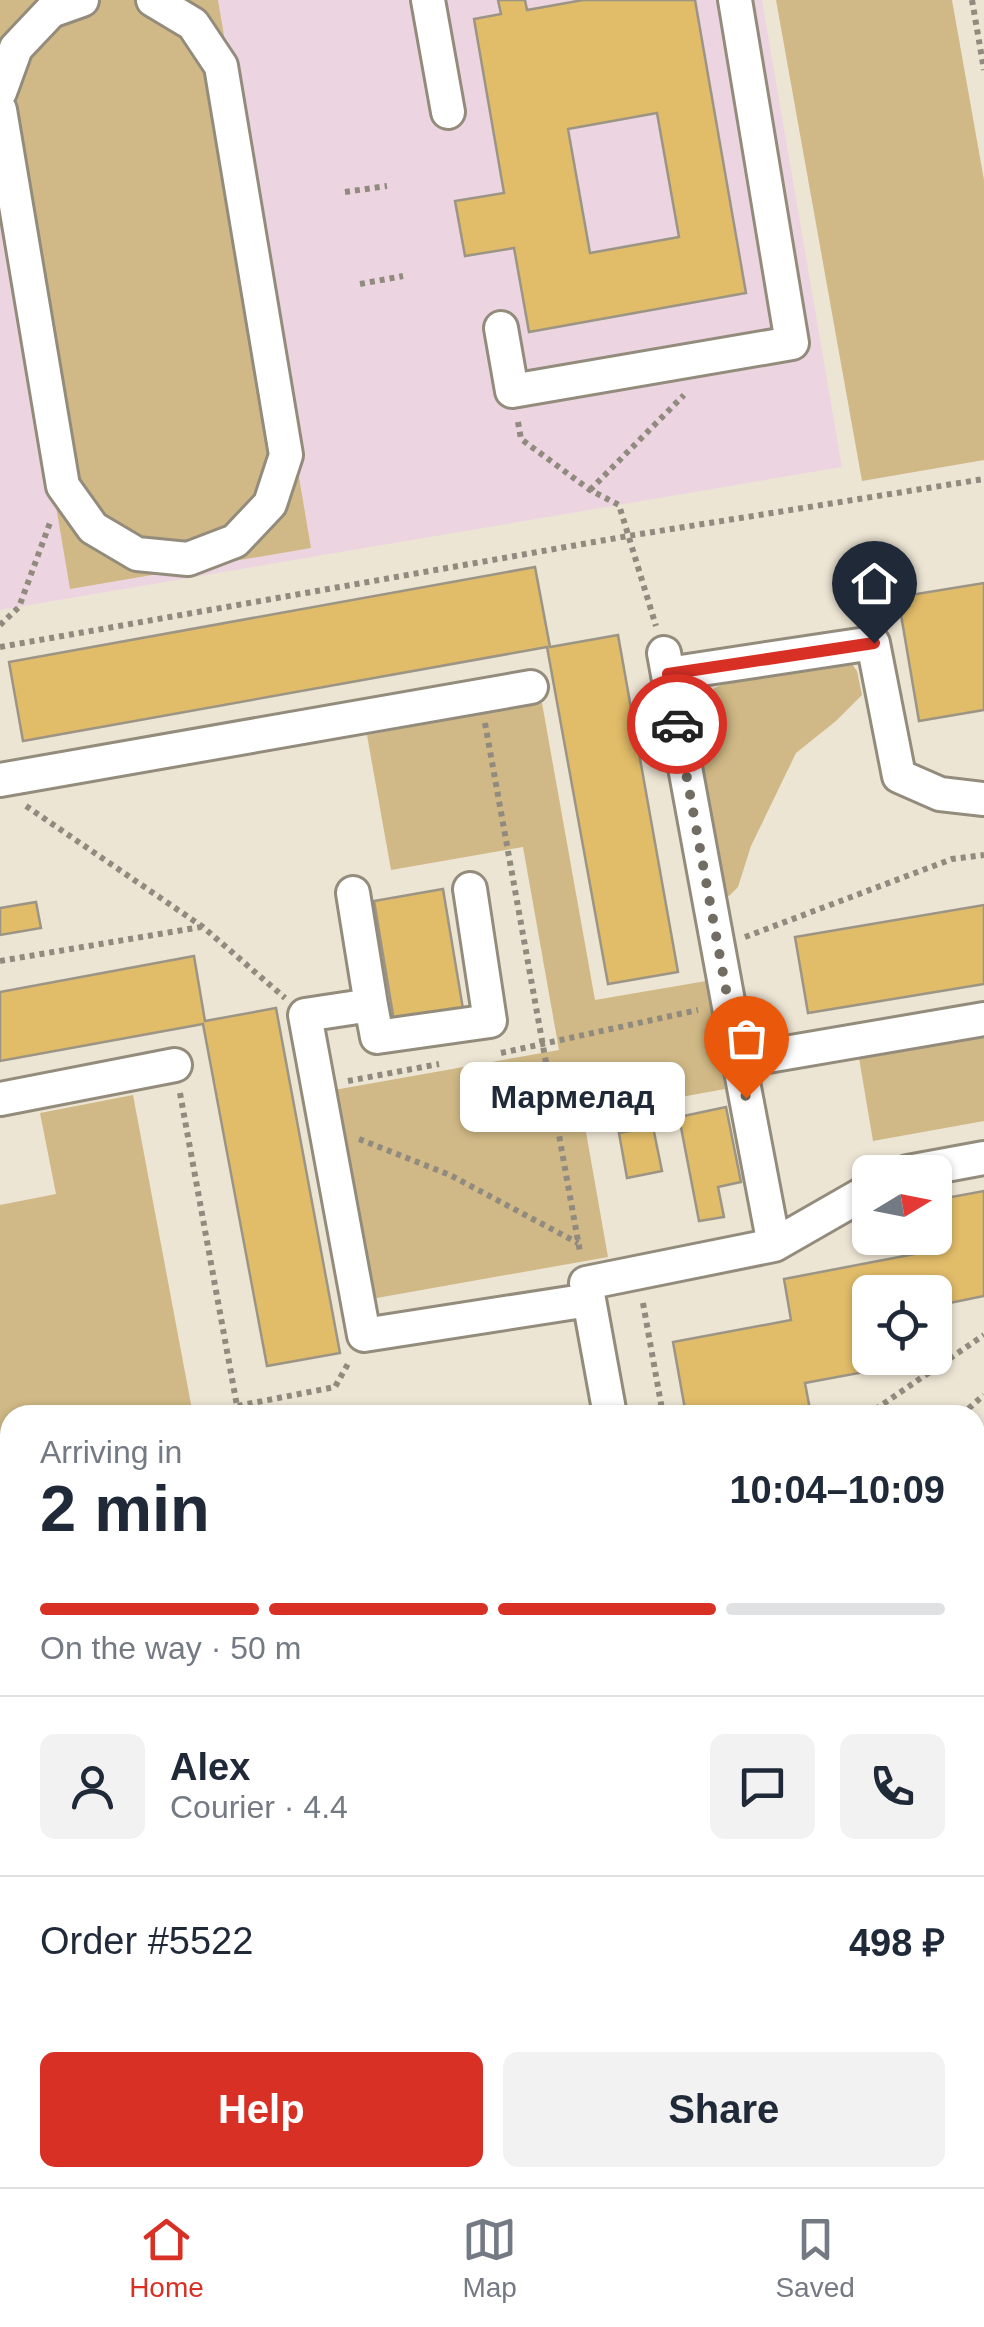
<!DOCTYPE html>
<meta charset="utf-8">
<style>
:root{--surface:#fff;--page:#f2f2f3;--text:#1f2937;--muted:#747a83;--line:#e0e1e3;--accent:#d93025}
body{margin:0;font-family:Helvetica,sans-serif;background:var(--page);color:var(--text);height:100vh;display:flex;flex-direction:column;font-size:38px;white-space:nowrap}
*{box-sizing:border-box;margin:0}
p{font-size:32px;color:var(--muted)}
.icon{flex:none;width:55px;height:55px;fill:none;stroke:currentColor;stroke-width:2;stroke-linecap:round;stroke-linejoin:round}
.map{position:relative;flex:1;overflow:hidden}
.sheet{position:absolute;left:0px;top:1405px;width:985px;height:782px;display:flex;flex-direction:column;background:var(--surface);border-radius:30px 30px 0 0;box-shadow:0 2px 8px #0004}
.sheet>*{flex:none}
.needle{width:65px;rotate:80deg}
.buttons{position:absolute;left:852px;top:1155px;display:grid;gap:20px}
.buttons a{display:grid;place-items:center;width:100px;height:100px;border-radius:15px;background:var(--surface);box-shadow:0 2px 8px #0004;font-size:50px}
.pin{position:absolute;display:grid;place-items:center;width:85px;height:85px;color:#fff;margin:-102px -42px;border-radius:50% 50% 50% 0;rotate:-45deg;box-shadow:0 0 10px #0007}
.pin .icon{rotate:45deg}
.courier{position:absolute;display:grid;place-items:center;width:100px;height:100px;margin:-50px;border:8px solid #d93025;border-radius:50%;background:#fff;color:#222;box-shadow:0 2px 12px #0007}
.bubble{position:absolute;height:70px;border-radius:15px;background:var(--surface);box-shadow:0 2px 8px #0004;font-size:32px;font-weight:700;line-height:70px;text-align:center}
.headline em{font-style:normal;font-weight:700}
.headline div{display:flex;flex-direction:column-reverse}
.headline{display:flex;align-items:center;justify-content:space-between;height:170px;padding:0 40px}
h1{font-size:65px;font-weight:700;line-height:75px}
.bar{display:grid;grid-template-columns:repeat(4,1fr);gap:15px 10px;align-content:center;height:120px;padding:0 40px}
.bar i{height:12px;border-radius:8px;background:var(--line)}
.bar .selected{background:var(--accent)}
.bar p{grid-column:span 4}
.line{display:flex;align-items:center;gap:25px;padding:0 40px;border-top:2px solid var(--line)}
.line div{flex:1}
.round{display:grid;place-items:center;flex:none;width:105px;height:105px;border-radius:15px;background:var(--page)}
.button{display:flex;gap:20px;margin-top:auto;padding:20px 40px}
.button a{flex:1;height:115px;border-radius:15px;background:var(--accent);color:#fff;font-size:40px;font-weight:700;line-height:115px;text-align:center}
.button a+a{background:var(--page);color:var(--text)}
.dock{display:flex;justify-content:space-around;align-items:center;height:140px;border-top:2px solid var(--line);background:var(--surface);font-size:28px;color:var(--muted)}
.dock a{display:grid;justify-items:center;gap:5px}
.dock .selected{color:var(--accent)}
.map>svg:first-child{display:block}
.education{fill:#ecd5e0}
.green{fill:#d0b986}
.building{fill:#e1bc69;stroke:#9c9585;stroke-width:2.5;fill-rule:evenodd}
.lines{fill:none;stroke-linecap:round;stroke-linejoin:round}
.minor-casing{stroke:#938c7c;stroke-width:38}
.path{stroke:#918b7f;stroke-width:6;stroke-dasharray:5 5;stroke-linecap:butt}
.minor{stroke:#fff;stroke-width:32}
.done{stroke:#726d63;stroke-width:10;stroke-dasharray:0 18}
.route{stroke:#d93025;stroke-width:12}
</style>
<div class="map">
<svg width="984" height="2187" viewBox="0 0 984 2187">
<rect width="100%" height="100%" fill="#ede5d4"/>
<path class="education" d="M0,0H762L842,467L0,610Z"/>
<path class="green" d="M0,0H218L311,548L70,589L0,175Z
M776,0H952L984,180V460L862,481Z
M849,660L857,671L862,695L836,721L796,753L751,846L738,887L729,896L718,893L695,735C697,719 699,703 711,691C727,675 823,665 849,660Z
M542,703L595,1000L706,981L725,1089L583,1115L608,1257L371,1299L334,1090L559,1050L523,847L391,870L367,735Z
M984,1029V1121L873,1141L858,1052Z
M133,1095L193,1415H10V1443L0,1445V1205L56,1194L40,1113Z
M10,1684V1796L0,1800V1686Z
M320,2178H603L605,2187H322Z"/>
<path class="building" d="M498,0H525L527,10L583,0H695L746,293L529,332L514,248L465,256L455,201L504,193L474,19L501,14ZM657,113L679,237L590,253L568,129Z
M535,567L550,647L618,635L678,972L608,984L547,647L23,741L9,662Z
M984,583V710L919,721L898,597Z
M443,889L463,1009L394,1021L374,901Z
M36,902L41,928L0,935V908Z
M984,905V984L808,1013L795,937Z
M194,956L205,1021L276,1008L340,1353L267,1366L203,1024L0,1061V992Z
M726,1107L741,1182L718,1187L724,1217L699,1221L679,1117Z
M653,1127L662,1171L627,1178L619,1133Z
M984,1191V1296L935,1306V1292H870V1358H935V1339L939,1358L805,1383L811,1415H686L673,1342L791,1320L784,1279L920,1253L917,1238H935V1200Z
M10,1602V1672L0,1674V1603Z
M984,1837V1929L975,1930V1838Z
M10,2148V2178H47L0,2187V2150Z
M212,2178H274L276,2187H214Z
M638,2178H701L703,2187H640Z"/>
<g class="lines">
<defs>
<path id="minor" d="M428,0L448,112
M0,92L16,48L51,11L82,0
M0,110L63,486L93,528L137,554L188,559L235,541L270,504L286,455L221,66L193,24L153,0
M501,328L512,391L792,343L735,0
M664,653L739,1061
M668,674L873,643L899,776L940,794L984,799
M0,780L531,687
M470,889L490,1021L377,1037L371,1005L305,1015L364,1335L589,1300
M353,893L371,1005
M0,1099L175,1065
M908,1172L984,1158
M774,1245L870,1190
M610,1415L586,1283L774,1245L739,1061L984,1019
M975,1499L984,1492
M0,1577L10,1576
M0,1867L10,1865
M975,1969L984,1967
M0,2061L10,2058
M300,2178L302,2187
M724,2178L726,2187
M848,2178L850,2187
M72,2187L115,2178"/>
</defs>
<use href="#minor" class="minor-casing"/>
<path class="path" d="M972,0L984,70
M345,192L387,186
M360,284L403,276
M518,422L521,439L590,490L619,505L656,626
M590,490L684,395
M0,625L19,607L51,520
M0,647L628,536L984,479
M485,723L580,1252
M26,806L203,927L285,998
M745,937L952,859L984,855
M0,961L201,927
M501,1053L698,1010
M348,1081L439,1064
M180,1093L237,1406
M359,1139L450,1175L578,1243
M643,1303L663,1415
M239,1415L237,1406L335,1387L349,1362
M867,1415L984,1335
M961,1415L984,1395
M975,1602L984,1595
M975,1763L984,1769
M0,1773L10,1777
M0,1826L10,1823
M0,1960L10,1958
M160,2178L162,2187
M586,2187L592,2178"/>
<use href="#minor" class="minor"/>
</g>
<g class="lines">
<path class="done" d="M677,724L746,1098"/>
<path class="route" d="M677,724L668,674L874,643"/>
</g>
</svg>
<div class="buttons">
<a><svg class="needle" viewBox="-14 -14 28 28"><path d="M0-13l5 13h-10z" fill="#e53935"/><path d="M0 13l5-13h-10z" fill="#747a83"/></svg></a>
<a><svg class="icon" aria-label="locate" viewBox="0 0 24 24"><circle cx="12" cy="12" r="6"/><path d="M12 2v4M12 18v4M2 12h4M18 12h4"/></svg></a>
</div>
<div class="pin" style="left:746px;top:1098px;background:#ea580c"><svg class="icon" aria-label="bag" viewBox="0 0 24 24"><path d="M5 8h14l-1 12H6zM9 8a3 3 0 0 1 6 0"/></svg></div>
<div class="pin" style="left:874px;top:643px;background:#1f2937"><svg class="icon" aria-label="home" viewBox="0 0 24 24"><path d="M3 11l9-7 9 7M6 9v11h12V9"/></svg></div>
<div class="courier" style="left:677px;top:724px"><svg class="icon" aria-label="car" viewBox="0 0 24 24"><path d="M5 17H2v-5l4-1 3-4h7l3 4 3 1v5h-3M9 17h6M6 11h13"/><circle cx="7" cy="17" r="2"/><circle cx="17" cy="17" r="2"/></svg></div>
<div class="bubble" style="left:460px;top:1062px;width:225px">Мармелад</div>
<section class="sheet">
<div class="headline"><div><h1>2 min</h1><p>Arriving in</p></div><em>10:04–10:09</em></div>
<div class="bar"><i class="selected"></i><i class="selected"></i><i class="selected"></i><i></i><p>On the way · 50 m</p></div>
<div class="line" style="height:180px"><a class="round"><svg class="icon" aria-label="person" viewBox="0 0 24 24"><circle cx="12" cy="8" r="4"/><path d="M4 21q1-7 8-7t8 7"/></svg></a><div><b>Alex</b><p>Courier · 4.4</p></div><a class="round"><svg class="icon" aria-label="chat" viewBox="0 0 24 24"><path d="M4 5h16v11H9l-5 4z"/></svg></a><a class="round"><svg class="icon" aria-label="phone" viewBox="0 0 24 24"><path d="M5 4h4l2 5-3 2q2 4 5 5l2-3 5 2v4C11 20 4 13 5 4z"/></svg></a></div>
<div class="line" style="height:130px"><div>Order #5522</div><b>498 ₽</b></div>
<div class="button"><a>Help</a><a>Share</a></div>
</section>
</div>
<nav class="dock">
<a class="selected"><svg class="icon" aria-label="home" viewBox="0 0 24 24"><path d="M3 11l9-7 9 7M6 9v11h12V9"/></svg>Home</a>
<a><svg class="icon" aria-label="map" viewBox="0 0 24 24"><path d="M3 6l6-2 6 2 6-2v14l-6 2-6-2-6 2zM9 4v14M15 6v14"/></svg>Map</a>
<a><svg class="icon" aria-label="saved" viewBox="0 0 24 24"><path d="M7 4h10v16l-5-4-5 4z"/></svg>Saved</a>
</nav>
